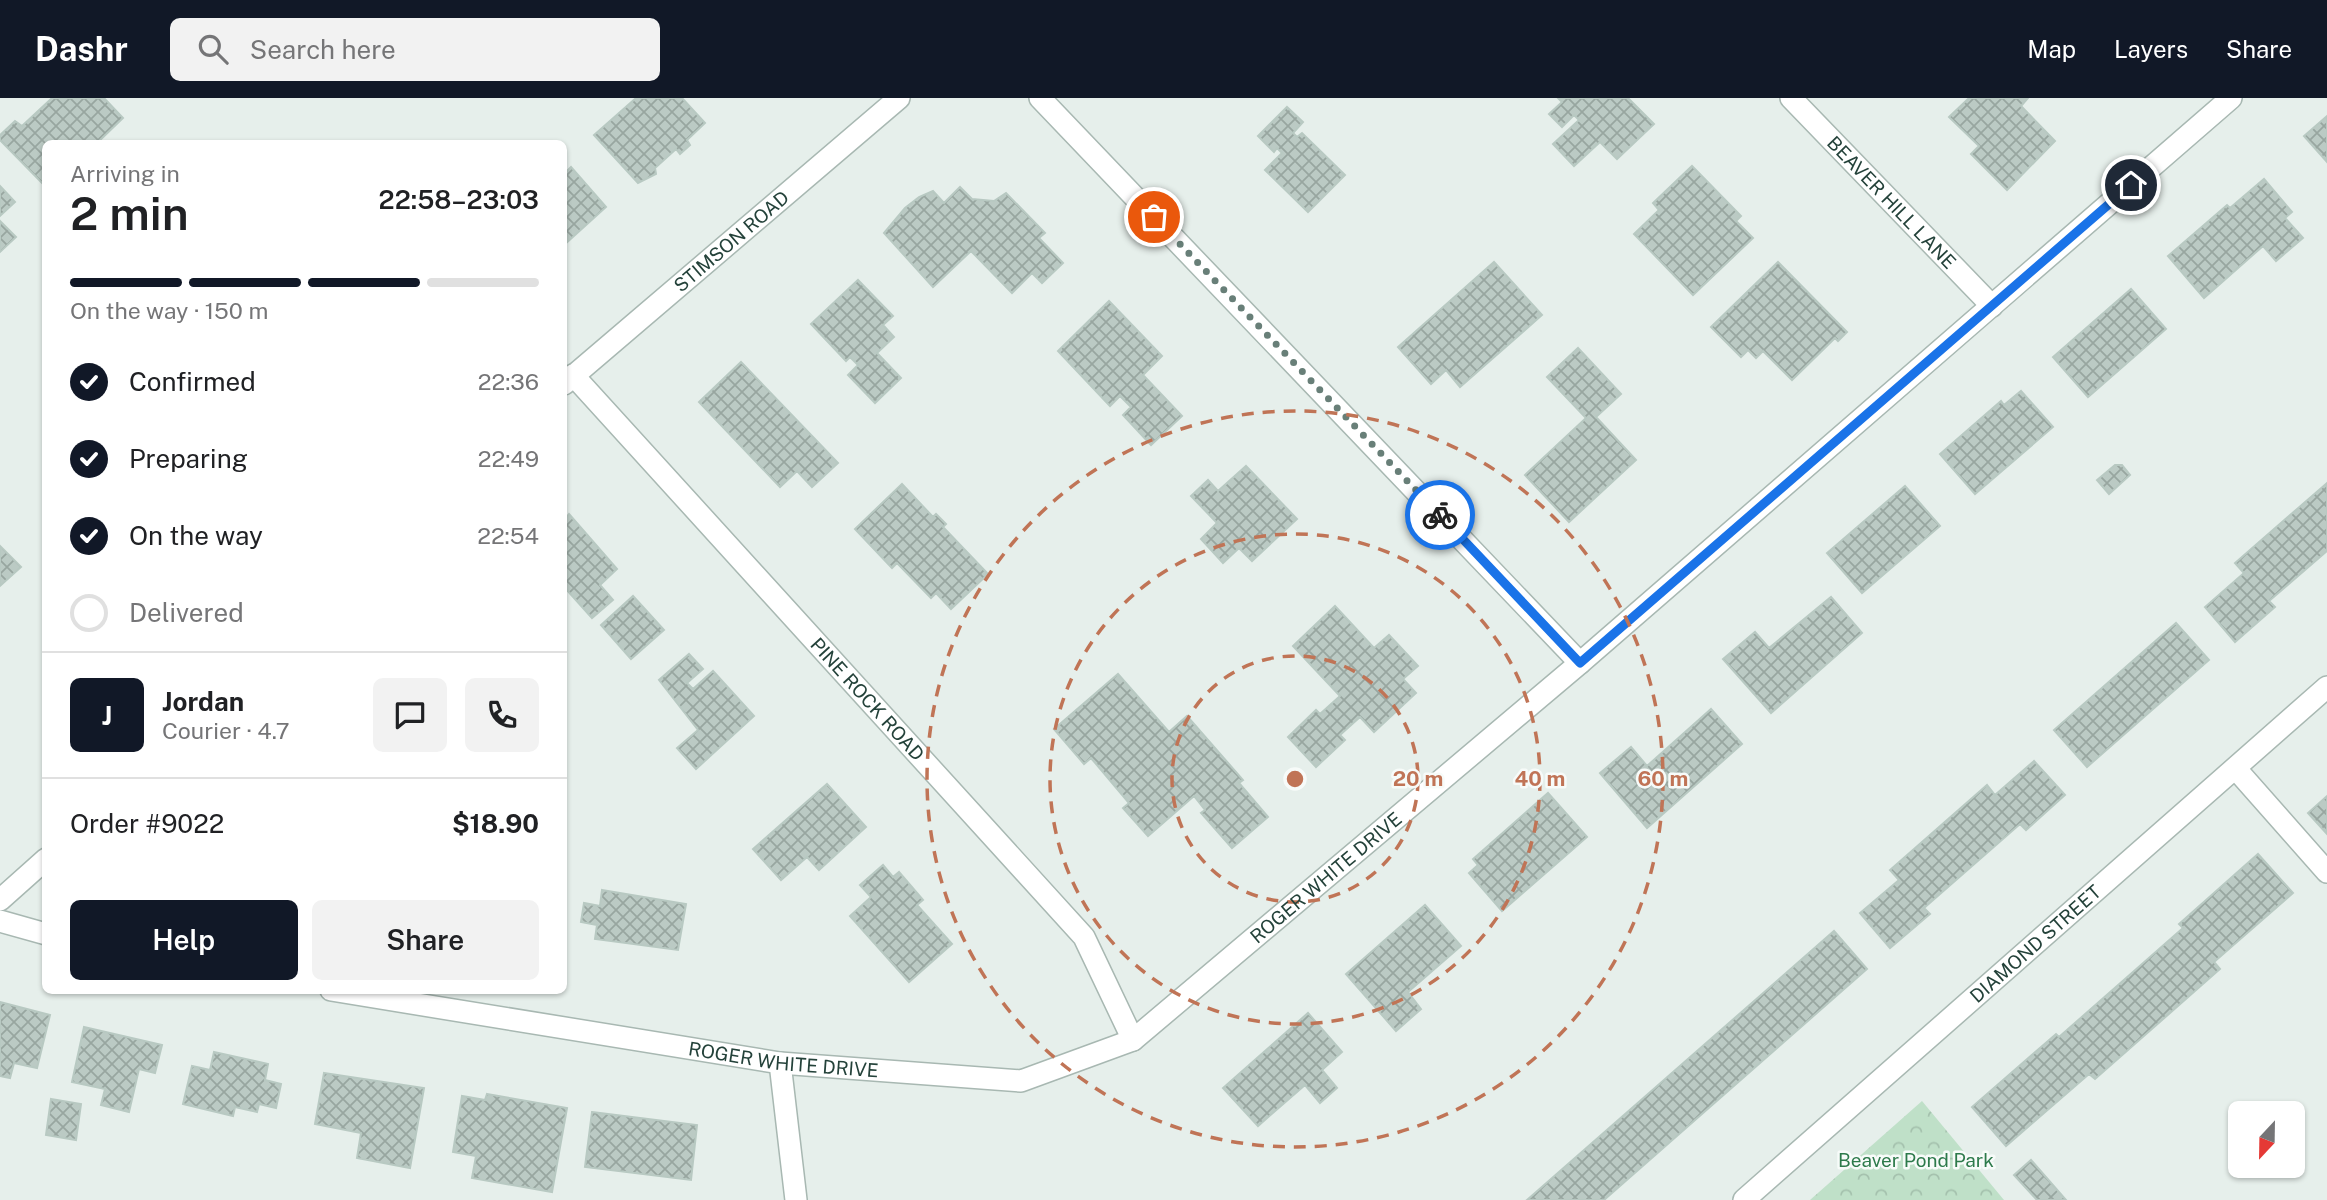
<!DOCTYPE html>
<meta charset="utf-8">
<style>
:root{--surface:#fff;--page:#f2f2f2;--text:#202124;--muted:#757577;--line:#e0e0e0;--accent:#111827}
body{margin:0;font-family:"Public Sans",sans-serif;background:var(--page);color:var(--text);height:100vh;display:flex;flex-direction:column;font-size:26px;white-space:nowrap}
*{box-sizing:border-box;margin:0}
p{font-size:23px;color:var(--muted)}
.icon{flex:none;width:38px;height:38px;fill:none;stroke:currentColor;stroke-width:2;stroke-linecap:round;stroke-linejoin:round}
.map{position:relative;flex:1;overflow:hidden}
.details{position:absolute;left:42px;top:42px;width:525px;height:854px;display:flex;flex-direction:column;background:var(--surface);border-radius:10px;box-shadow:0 2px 5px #0004}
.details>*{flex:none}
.needle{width:46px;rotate:202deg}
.controls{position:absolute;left:2228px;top:1003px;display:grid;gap:14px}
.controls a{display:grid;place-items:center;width:77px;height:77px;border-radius:10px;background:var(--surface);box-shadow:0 2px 5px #0004;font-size:35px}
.pin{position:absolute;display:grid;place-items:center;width:60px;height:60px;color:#fff;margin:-30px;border:4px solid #fff;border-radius:50%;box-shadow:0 2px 7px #0007}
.courier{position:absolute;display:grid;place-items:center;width:70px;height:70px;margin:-35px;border:5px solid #1a73e8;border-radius:50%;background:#fff;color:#222;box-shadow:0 2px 9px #0007}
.overview em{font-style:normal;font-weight:600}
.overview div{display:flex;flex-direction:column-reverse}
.overview{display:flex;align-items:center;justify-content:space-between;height:119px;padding:0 28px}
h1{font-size:46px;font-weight:600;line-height:52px}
.bar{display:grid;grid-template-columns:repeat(4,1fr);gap:10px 7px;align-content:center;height:84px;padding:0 28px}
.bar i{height:9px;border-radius:5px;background:var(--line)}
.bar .on{background:var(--accent)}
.bar p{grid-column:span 4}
.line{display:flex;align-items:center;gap:18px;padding:0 28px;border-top:2px solid var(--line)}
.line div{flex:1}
.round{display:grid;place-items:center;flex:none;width:74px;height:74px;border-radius:10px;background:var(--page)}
ol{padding:0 28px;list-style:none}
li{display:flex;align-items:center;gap:21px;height:77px}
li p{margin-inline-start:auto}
li .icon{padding:7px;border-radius:50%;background:var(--accent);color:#fff;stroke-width:4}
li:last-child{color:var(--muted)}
li i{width:38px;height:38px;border:4px solid var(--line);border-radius:50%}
.button{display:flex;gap:14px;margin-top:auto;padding:14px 28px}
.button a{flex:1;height:80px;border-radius:10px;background:var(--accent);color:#fff;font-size:28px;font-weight:600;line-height:80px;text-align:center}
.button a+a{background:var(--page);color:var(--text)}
header{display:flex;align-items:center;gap:42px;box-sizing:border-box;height:98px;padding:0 35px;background:var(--accent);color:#fff}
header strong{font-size:33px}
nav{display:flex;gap:38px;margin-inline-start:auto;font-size:24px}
.search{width:490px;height:63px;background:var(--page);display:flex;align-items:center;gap:18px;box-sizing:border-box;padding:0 24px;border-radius:10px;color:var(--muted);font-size:26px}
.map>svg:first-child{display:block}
.park{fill:url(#park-crowns)}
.building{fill:url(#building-cross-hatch);stroke:#b8c9c2;stroke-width:2}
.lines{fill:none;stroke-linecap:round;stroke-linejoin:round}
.minor-casing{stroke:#a8b8b2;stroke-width:24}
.minor{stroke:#fff;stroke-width:21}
.done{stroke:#687f78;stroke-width:7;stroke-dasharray:0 12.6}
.route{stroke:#1a73e8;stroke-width:9}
.ring{fill:none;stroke:#c07456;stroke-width:3.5;stroke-dasharray:12 9}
.labels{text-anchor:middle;stroke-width:5;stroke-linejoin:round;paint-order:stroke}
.street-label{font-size:19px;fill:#24423a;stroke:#f7fbf9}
.park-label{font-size:19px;fill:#2d7a4b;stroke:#f7fbf9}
.centre{fill:#c07456;stroke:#f7fbf9;stroke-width:3.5}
.ring-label{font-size:21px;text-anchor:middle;font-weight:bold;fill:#c07456;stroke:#f7fbf9;stroke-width:5;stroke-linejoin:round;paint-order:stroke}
</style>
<header>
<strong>Dashr</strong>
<div class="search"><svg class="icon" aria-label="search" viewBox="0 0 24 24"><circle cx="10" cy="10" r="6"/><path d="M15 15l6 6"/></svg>Search here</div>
<nav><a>Map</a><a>Layers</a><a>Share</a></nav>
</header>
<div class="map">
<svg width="2327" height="1102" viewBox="0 0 2327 1102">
<defs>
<pattern id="park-crowns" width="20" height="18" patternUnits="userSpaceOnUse" patternTransform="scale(1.75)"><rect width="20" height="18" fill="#bfe0c8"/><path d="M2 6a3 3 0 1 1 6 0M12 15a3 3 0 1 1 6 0" fill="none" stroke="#a4c1ad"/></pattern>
<pattern id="building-cross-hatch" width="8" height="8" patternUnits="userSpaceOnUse" patternTransform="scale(1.75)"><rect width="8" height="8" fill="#bbcac4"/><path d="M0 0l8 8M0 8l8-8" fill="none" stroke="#98a6a0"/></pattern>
</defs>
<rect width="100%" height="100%" fill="#e6efeb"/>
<path class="park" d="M1922,1003L2004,1102H1810Z"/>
<path class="building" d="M52,0H104L123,20L96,46H46V89L0,42V37L15,23L22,28Z
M636,0H682L705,25L687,42L690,47L680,56L676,51L655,70L656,76L638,85L594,37Z
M1558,0H1628L1654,26L1617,61L1600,44L1574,68L1553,46L1579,22L1574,17L1562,29L1549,16L1562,4Z
M1969,0H2028L2021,8L2055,43L2007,92L1971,56L1979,48L1949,19Z
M1287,9L1303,24L1293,35L1297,39L1302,35L1345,77L1308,114L1265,72L1282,55L1277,50L1274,54L1258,38Z
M2327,18V64L2304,38Z
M1692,68L1741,118L1736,123L1753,140L1693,197L1634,136L1659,112L1653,105Z
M571,69L606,109L564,147V76Z
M2264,81L2292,114L2285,120L2303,140L2276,163L2263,148L2204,200L2168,158L2227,107L2230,110Z
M0,88L15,104L0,118Z
M960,89L972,101L994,103L1006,95L1045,135L1039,140L1063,165L1042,185L1032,175L1012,195L971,153L933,189L884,135L905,110L919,99L933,93L944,105Z
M0,123L16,139L0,154Z
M1494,164L1542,217L1460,289L1446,272L1431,286L1398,249Z
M1778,164L1847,234L1838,243L1835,240L1792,282L1763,253L1756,260L1748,252L1741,259L1711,229Z
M858,182L893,218L883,227L894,239L877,255L901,280L875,305L848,277L858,267L850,259L846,263L811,226Z
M2131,191L2166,231L2088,299L2053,259Z
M1109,203L1162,258L1143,277L1182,318L1151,347L1123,317L1131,309L1120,298L1110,308L1058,253Z
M1578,250L1621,296L1596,319L1636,362L1569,424L1525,377L1586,320L1547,279Z
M741,264L838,365L812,389L797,373L780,389L699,304Z
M2021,293L2053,329L1975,396L1940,356L2001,303L2004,307Z
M2115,367H2122L2130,377L2109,396L2097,382Z
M1246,368L1297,421L1252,463L1239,450L1223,465L1201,441L1217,425L1191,398L1208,382L1218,393Z
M2327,385V453L2269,503L2275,509L2235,544L2205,509L2244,475L2235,465Z
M902,386L933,419L936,416L946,426L943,429L988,476L951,511L936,495L931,500L897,465L892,470L855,431Z
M1905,388L1940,428L1862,495L1827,455Z
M569,416L617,471L600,487L613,502L592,520L566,491L564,492V422Z
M0,448L21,469L0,488Z
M633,498L664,532L631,561L601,527Z
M1831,499L1862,535L1771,615L1723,561L1755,534L1769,550Z
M1335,508L1374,550L1389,537L1418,568L1403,581L1416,595L1374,634L1360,619L1340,637L1345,642L1316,669L1288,639L1316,612L1320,616L1340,598L1293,548Z
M2176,525L2209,562L2087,669L2054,632Z
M689,556L703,571L687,585L693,591L713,573L754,618L696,671L677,650L698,632L659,582Z
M1118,576L1169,634L1187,618L1243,682L1239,685L1268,719L1232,750L1201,715L1205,712L1194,698L1148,738L1123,710L1129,705L1091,660L1084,666L1054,631Z
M1711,611L1742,646L1647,730L1600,675L1631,649L1647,668Z
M2034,663L2065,697L2026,732L2020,726L1924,810L1930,816L1890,850L1860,815L1899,782L1890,772L1987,687L1995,697Z
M827,686L866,729L819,772L807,759L781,782L753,751Z
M1548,695L1587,739L1502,813L1469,775L1478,767L1473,761Z
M2327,698V736L2308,715Z
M2258,756L2293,795L2214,864L2220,871L2095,981L2089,976L2006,1048L1972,1009L2056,936L2059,939L2183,830L2179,826Z
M883,767L893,779L899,774L923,802L917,807L952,846L909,884L850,818L871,799L860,787Z
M602,792L686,806L678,852L595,841L597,827L581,824L584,805L600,808Z
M1425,807L1461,848L1408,894L1421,911L1396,933L1346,876Z
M1834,833L1867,871L1604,1102H1527Z
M0,904L50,917L37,970L14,965L10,980L0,978Z
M1308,915L1342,954L1322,972L1337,990L1320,1005L1305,987L1258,1028L1223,990Z
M84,929L162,947L155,975L139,971L129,1014L101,1007L105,991L72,984Z
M214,954L268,966L265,982L281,986L276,1010L259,1006L257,1014L235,1009L233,1018L183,1006L192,968L210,972Z
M324,975L424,990L410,1070L357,1060L361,1035L315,1026Z
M487,996L567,1010L552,1094L472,1080L476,1058L453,1054L462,998L485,1002Z
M51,1001L81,1006L76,1042L46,1037Z
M592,1014L697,1027L691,1082L585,1069Z
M2031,1062L2066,1102H2037L2014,1077Z"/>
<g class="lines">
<defs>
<g id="minor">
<path d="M1040,0L1580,565"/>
<path id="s1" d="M1791,0L1992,208"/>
<path id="s2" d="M573,277L1084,839L1133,942"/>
<path id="s3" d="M564,286L899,0"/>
<path d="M2236,671L2327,774"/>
<path d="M0,802L46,761"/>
<path d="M0,823L46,836"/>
<path id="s4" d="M331,892L780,965L1021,983L1133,942L1580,565L2231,0"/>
<path d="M780,965L796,1102"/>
<path id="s5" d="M1744,1102L2327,589"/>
</g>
</defs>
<use href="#minor" class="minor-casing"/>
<use href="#minor" class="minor"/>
</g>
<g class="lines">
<path class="done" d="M1154,119L1440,417"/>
<path class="route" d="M1440,417L1580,565L2131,87"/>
</g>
<g class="ring">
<circle cx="1295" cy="681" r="123"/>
<circle cx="1295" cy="681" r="245"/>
<circle cx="1295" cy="681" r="368"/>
</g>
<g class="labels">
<g class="street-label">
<text dy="7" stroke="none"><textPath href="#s1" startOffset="145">BEAVER HILL LANE</textPath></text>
<text dy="7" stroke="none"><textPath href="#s3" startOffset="220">STIMSON ROAD</textPath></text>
<text dy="7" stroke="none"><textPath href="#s2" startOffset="438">PINE ROCK ROAD</textPath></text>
<text dy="7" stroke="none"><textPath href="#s4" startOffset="1068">ROGER WHITE DRIVE</textPath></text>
<text dy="7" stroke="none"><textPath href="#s5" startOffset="388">DIAMOND STREET</textPath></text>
<text dy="7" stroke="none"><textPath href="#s4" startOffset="458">ROGER WHITE DRIVE</textPath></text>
</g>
<g class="park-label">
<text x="1916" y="1069">Beaver Pond Park</text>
</g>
</g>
<circle cx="1295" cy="681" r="10" class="centre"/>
<g class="ring-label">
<text x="1418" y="688">20 m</text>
<text x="1540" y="688">40 m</text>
<text x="1663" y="688">60 m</text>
</g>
</svg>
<div class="controls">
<a><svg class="needle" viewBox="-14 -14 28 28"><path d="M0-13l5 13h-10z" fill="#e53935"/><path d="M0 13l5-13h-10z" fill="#757577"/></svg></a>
</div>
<div class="pin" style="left:1154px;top:119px;background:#ea580c"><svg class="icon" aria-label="bag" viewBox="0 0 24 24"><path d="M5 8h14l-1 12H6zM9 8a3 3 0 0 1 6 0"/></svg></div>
<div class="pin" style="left:2131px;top:87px;background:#1f2937"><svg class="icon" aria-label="home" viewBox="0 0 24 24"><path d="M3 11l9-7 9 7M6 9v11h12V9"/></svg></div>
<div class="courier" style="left:1440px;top:417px"><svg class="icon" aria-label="bike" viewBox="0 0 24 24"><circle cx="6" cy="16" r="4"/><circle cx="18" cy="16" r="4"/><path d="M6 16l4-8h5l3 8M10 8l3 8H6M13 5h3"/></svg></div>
<section class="details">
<div class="overview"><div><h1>2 min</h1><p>Arriving in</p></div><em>22:58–23:03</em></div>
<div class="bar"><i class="on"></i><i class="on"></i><i class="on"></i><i></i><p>On the way · 150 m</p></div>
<ol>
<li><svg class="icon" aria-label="check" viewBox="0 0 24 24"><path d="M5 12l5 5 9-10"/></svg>Confirmed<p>22:36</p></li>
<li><svg class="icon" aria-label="check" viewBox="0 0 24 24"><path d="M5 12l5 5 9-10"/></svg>Preparing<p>22:49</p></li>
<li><svg class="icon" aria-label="check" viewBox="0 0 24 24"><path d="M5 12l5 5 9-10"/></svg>On the way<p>22:54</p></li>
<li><i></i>Delivered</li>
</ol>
<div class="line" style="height:126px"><b class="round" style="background:var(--accent);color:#fff">J</b><div><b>Jordan</b><p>Courier · 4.7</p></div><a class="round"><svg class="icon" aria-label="chat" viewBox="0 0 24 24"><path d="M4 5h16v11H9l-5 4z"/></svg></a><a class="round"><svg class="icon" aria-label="phone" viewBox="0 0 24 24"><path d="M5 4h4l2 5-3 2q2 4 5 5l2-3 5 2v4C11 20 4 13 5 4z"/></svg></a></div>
<div class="line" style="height:91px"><div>Order #9022</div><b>$18.90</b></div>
<div class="button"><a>Help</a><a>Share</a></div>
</section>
</div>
